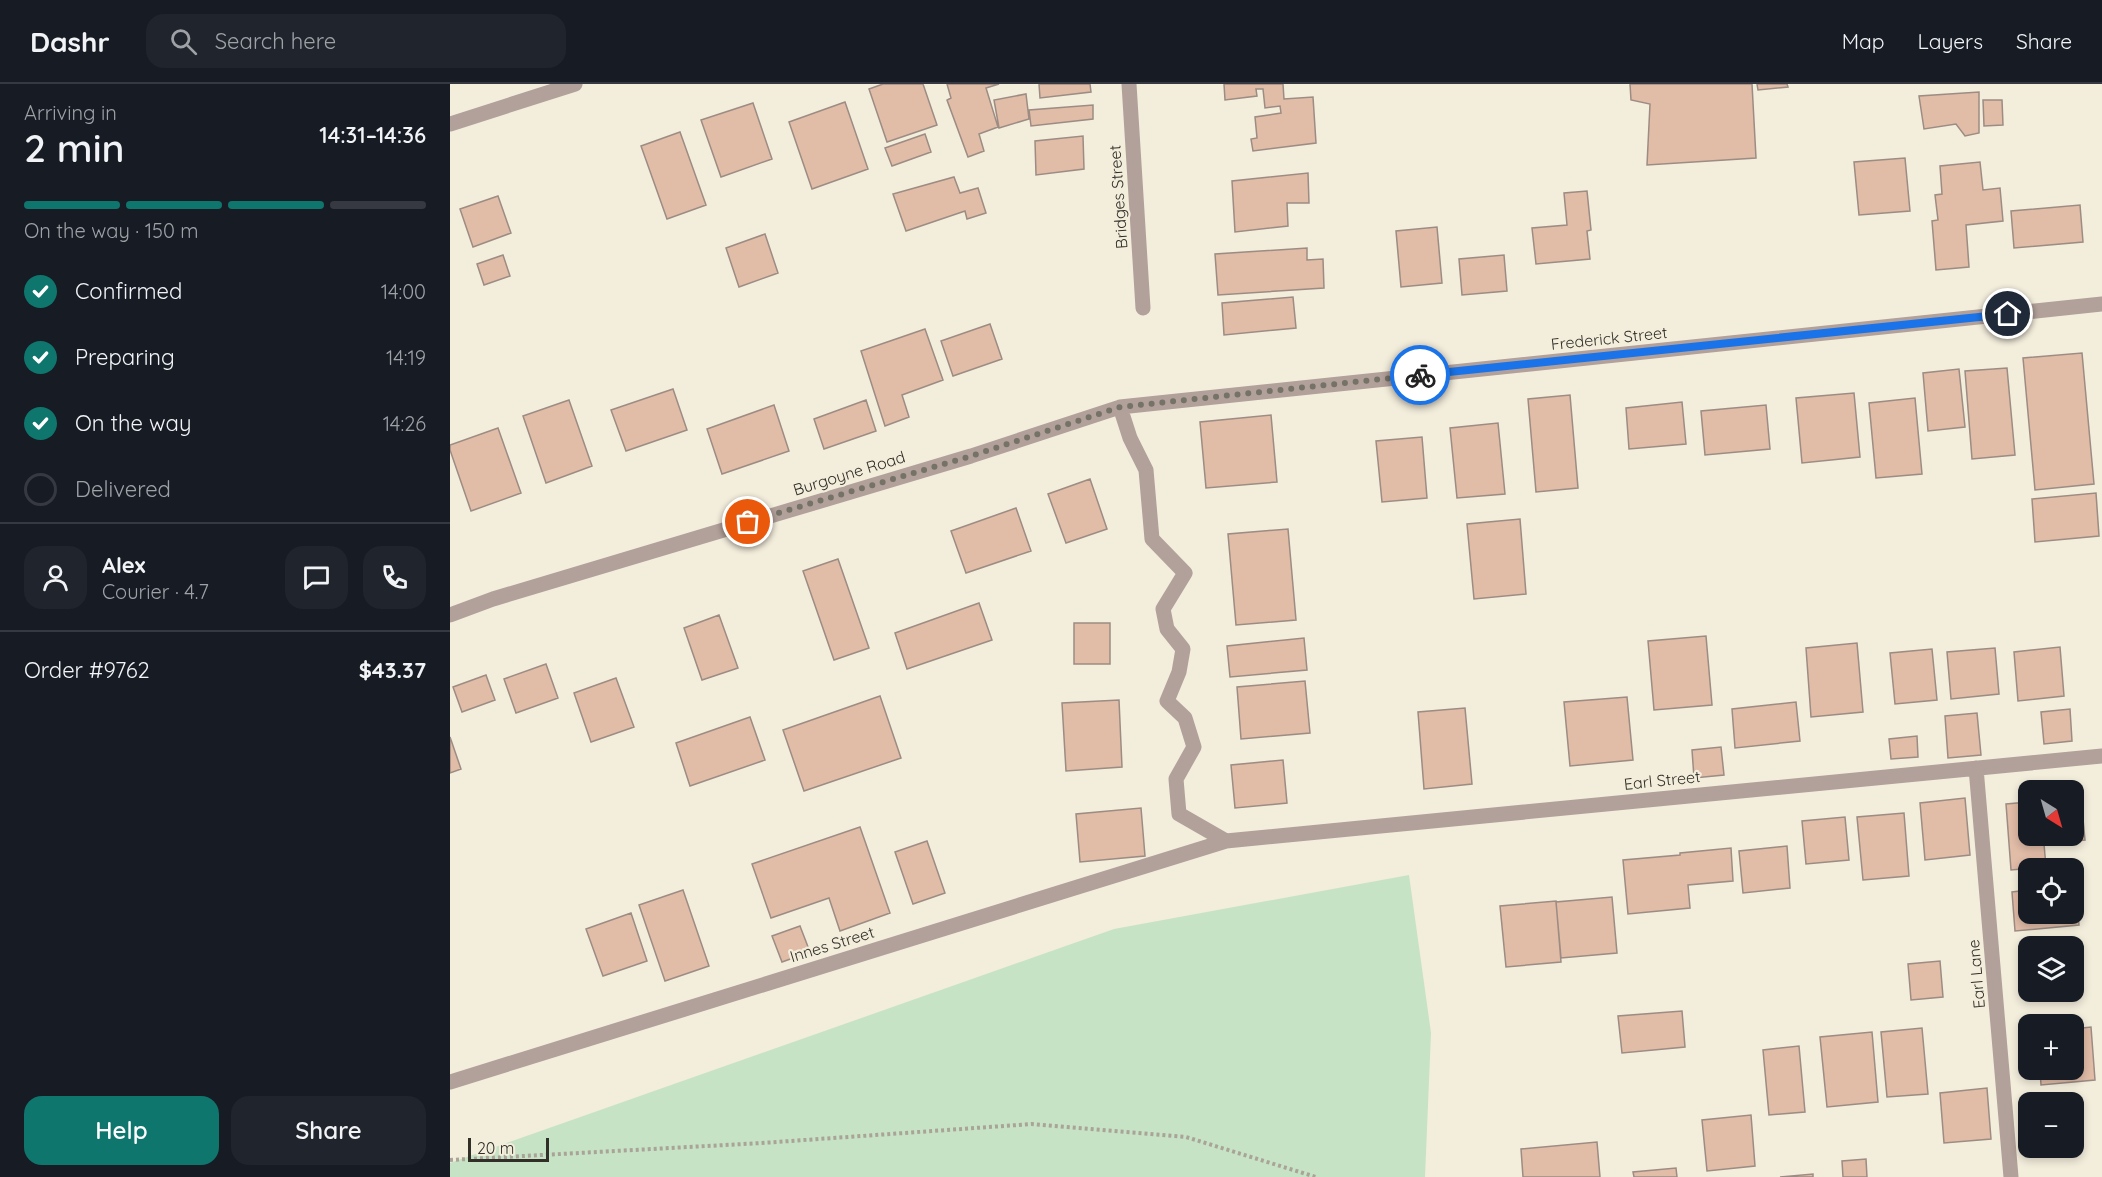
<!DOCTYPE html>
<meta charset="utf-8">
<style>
:root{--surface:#171b24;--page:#20242c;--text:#f1f3f6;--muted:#9ea1a6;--line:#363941;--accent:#0f766e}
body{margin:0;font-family:Quicksand,sans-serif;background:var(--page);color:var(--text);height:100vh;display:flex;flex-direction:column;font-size:22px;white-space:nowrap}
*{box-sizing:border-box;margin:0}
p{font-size:20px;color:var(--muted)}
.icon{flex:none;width:33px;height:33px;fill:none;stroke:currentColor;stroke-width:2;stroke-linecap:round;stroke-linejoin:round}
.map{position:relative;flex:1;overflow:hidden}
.sheet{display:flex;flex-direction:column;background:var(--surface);width:450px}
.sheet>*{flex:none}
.needle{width:39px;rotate:143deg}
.controls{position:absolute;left:1568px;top:696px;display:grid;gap:12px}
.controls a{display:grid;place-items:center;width:66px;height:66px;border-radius:12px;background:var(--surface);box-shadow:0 3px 9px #0003;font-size:30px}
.scale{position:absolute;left:18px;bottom:15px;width:81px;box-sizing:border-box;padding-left:6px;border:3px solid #312f28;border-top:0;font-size:16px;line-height:21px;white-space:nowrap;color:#312f28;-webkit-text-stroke:4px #f3eddc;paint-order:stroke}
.pin{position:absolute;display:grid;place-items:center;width:51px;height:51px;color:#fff;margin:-26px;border:3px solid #fff;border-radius:50%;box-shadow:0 2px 6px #0007}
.courier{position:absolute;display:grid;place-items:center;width:60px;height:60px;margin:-30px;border:4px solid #1a73e8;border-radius:50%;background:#fff;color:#222;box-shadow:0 2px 8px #0007}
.head em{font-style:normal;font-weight:600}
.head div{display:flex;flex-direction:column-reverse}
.head{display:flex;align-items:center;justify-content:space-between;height:102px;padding:0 24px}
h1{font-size:39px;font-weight:600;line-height:45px}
.bar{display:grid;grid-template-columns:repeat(4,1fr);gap:9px 6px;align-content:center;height:72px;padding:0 24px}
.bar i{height:8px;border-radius:4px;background:var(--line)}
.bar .current{background:var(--accent)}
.bar p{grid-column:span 4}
.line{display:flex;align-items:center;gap:15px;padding:0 24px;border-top:2px solid var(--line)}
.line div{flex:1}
.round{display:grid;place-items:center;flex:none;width:63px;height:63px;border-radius:18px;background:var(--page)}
ol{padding:0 24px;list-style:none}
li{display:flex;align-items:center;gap:18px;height:66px}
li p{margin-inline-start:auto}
li .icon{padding:6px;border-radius:50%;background:var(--accent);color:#fff;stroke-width:4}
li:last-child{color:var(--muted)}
li i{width:33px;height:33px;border:3px solid var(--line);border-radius:50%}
.cta{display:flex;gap:12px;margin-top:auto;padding:12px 24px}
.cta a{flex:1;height:69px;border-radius:18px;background:var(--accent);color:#fff;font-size:24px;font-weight:600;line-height:69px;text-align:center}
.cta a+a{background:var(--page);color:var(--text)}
header{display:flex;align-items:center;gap:36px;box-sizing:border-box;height:84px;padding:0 30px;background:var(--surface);border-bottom:2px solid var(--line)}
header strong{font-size:28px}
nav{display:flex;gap:33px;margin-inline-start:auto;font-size:21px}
.search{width:420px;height:54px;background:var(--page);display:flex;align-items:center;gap:15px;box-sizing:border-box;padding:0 21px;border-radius:18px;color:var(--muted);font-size:22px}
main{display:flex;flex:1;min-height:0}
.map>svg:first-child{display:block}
.green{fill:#c7e3c6}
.building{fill:#e1bca7;stroke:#9c8c83;stroke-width:1.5}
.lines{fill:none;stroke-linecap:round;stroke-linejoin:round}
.path{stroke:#a9a497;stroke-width:4;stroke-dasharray:3 3;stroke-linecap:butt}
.street{stroke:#b2a09a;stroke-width:15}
.done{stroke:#757267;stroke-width:6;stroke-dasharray:0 10.8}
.route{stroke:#1a73e8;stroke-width:8}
.labels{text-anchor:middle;stroke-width:4.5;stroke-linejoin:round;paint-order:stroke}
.street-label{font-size:16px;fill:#312f28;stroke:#f3eddc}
</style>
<header>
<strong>Dashr</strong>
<div class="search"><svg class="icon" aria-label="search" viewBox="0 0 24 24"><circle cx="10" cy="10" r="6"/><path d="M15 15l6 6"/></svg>Search here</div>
<nav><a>Map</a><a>Layers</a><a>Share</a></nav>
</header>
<main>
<section class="sheet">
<div class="head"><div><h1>2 min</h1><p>Arriving in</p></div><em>14:31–14:36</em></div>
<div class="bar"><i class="current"></i><i class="current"></i><i class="current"></i><i></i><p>On the way · 150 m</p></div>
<ol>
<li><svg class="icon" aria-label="check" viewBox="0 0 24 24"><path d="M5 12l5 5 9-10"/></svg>Confirmed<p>14:00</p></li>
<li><svg class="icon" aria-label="check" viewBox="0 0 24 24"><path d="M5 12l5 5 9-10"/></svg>Preparing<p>14:19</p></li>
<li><svg class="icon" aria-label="check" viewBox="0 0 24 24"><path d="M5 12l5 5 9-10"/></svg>On the way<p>14:26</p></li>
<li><i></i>Delivered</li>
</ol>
<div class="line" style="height:108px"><a class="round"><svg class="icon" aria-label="person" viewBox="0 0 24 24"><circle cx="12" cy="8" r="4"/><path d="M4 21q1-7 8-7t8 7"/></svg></a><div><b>Alex</b><p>Courier · 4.7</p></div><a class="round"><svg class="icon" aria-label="chat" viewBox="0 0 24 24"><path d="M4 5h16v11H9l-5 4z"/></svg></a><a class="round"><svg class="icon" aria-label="phone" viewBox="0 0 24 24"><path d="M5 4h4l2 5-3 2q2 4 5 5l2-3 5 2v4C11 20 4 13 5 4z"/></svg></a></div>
<div class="line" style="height:78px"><div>Order #9762</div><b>$43.37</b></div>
<div class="cta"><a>Help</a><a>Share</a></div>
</section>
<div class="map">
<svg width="1652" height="1093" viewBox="0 0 1652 1093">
<rect width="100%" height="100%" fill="#f3eddc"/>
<path class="green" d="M959,791L981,949L975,1093H0V1079L664,845Z"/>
<path class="building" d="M433,0H473L487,41L437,58L419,5Z
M497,0H549L536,4L548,43L529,50L534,67L518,73L497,16L501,14Z
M589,0H640L641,8L590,14Z
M774,0H833L834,15L863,13L866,59L803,67L801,55L807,54L805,33L831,29L830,22L815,24L813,5H806L807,12L775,16Z
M1180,0H1302L1306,74L1197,81L1200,20L1181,16Z
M1307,0H1337L1338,3L1308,6Z
M1529,8V49L1515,52L1506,40L1474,45L1469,12Z
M576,10L579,35L549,44L544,16Z
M1533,16H1552L1553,41L1534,42Z
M395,18L418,85L362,105L339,38Z
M303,19L322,75L271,93L251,36Z
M643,21V35L581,42L579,26Z
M230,48L256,121L217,135L191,62Z
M475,50L481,68L442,82L435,64Z
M633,52L634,85L586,91L585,57Z
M1455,74L1460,127L1409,131L1404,78Z
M1530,78L1533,106L1550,104L1553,137L1516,141L1519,183L1486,186L1482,137L1488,136L1485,111L1492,110L1490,82Z
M858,89L859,119H837L838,142L785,148L782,97Z
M504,93L510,109L528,104L536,129L517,135L515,127L456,147L443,110Z
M1137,107L1141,146L1137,147L1140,175L1086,180L1082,144L1117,141L1114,109Z
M48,112L61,149L23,163L10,125Z
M1630,121L1633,158L1564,164L1561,127Z
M987,143L992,199L951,203L946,147Z
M315,150L328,189L289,203L276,164Z
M857,164V176L873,175L874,204L768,211L765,170Z
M53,171L60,192L34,201L27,180Z
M1054,171L1057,207L1012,211L1009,175Z
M843,213L846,244L774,251L772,219Z
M540,240L552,275L503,292L491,257Z
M475,245L493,296L452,311L459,333L435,342L411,267Z
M1632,269L1644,400L1585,406L1573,274Z
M1557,284L1565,371L1522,375L1515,287Z
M1509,285L1515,343L1478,347L1473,289Z
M223,305L237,346L176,367L161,326Z
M1404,309L1410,373L1352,379L1346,314Z
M1120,311L1128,404L1086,408L1078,315Z
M1465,314L1472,390L1426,394L1419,319Z
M119,316L142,382L96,399L73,332Z
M416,316L426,347L374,365L364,335Z
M1232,318L1236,360L1179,365L1176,324Z
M324,321L339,367L272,390L257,345Z
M1316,321L1320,365L1255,371L1251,327Z
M821,331L827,398L756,404L750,338Z
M1048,339L1055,410L1007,414L1000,344Z
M48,344L71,409L21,427L0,366V361Z
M972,353L977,414L932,418L926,357Z
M640,395L657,445L616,459L598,410Z
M1646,409L1649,452L1585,458L1582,415Z
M566,424L581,467L516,489L501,447Z
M1070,435L1076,510L1024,515L1017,440Z
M838,445L846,536L786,541L778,450Z
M388,475L419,564L384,576L353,487Z
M529,519L542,556L457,585L445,549Z
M269,531L288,584L252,596L234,544Z
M624,539H660V580H624Z
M1256,552L1262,621L1204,626L1198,557Z
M854,554L857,586L780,593L777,562Z
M1407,559L1413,628L1361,633L1356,564Z
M1610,563L1614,612L1568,617L1564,568Z
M1545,564L1549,610L1501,615L1497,568Z
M1482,565L1487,616L1445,620L1440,569Z
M96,580L108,614L66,629L54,595Z
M36,591L45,616L12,628L3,603Z
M166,594L184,643L141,658L124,609Z
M855,597L860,649L791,655L787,603Z
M430,612L451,674L354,707L333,646Z
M1177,613L1183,676L1120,682L1114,618Z
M669,616L672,683L616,687L612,619Z
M1346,618L1350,657L1285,664L1282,625Z
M1015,624L1022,700L974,705L968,628Z
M1620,625L1622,657L1594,660L1591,628Z
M1527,629L1531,671L1498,674L1495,632Z
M300,633L315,676L240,702L226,659Z
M1467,652L1468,673L1441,675L1439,655Z
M0,653L11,685L0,689Z
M1271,663L1274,691L1244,694L1242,666Z
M833,676L837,719L785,724L781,681Z
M1515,714L1520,771L1475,776L1470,719Z
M1623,714H1631L1635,756L1594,760L1596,783L1561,786L1556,720L1578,718V752H1623Z
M691,724L695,772L630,778L626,730Z
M1454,729L1459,792L1413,796L1407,733Z
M1395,733L1399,776L1356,780L1352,737Z
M410,743L440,829L390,847L379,814L321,834L302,780Z
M477,757L495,809L463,820L445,768Z
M1337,762L1340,804L1293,809L1289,767Z
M1281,764L1283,797L1238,801L1240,824L1178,830L1173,776L1230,771V769Z
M1623,802H1626L1629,841L1565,847L1562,808L1578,806V830H1623Z
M233,806L259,882L215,897L189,821Z
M1162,813L1167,869L1111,874L1106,818Z
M1106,817L1111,878L1056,883L1050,822Z
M181,829L197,877L153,892L136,845Z
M350,842L360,868L332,878L322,852Z
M1490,877L1493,913L1461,916L1458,880Z
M1232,927L1235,963L1172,969L1168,932Z
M1641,943L1645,996L1591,1001L1590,986H1623V945Z
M1472,944L1478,1010L1437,1013L1431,948Z
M1422,948L1428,1018L1377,1023L1370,953Z
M1349,962L1355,1028L1319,1031L1313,966Z
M1537,1004L1541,1055L1494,1059L1490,1009Z
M1301,1031L1305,1082L1257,1087L1252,1036Z
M1147,1058L1150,1093H1073L1071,1065Z
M1416,1075L1417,1093H1393L1392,1077Z
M1226,1084L1227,1093H1184L1183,1088Z
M1363,1090V1093H1330Z"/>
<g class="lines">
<path class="path" d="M0,1076L312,1059L582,1040L736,1053L866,1093"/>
<path class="street" d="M679,0L693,224
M0,40L125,0
M670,323L680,354L696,386L702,455L735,489L713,525L717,545L733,565L729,588L717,617L735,634L744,663L726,695L729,730L776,757
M0,531L43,515L521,372L670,323L1652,220
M1526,684L1561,1093
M0,998L776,757L1652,672"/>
</g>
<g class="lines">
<path class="done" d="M298,438L521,372L670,323L970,291"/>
<path class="route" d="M970,291L1558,230"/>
</g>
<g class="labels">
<g class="street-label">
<text transform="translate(668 113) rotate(-94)" y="6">Bridges Street</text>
<text transform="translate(1159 254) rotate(-6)" y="6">Frederick Street</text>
<text transform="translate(399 389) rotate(-17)" y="6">Burgoyne Road</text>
<text transform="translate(1212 696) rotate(-6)" y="6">Earl Street</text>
<text transform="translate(382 860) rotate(-17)" y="6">Innes Street</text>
<text transform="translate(1526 890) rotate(-95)" y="6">Earl Lane</text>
</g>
</g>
</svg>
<div class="controls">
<a><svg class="needle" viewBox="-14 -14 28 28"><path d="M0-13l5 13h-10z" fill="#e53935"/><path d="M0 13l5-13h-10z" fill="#9ea1a6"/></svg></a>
<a><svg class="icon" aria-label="locate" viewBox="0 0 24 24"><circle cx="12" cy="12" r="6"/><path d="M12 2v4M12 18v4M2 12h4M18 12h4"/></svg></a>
<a><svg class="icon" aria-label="layers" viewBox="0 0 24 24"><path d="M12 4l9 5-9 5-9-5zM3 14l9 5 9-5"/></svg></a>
<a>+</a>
<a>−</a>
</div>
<div class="scale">20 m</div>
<div class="pin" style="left:298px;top:438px;background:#ea580c"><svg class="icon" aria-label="bag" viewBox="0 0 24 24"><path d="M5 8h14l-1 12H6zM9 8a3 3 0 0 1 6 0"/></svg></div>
<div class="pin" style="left:1558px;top:230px;background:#1f2937"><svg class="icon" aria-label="home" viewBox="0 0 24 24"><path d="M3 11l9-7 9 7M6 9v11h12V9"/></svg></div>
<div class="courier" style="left:970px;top:291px"><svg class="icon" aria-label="bike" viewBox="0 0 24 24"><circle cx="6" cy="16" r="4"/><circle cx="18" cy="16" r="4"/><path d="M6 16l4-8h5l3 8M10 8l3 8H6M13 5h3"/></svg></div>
</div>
</main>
